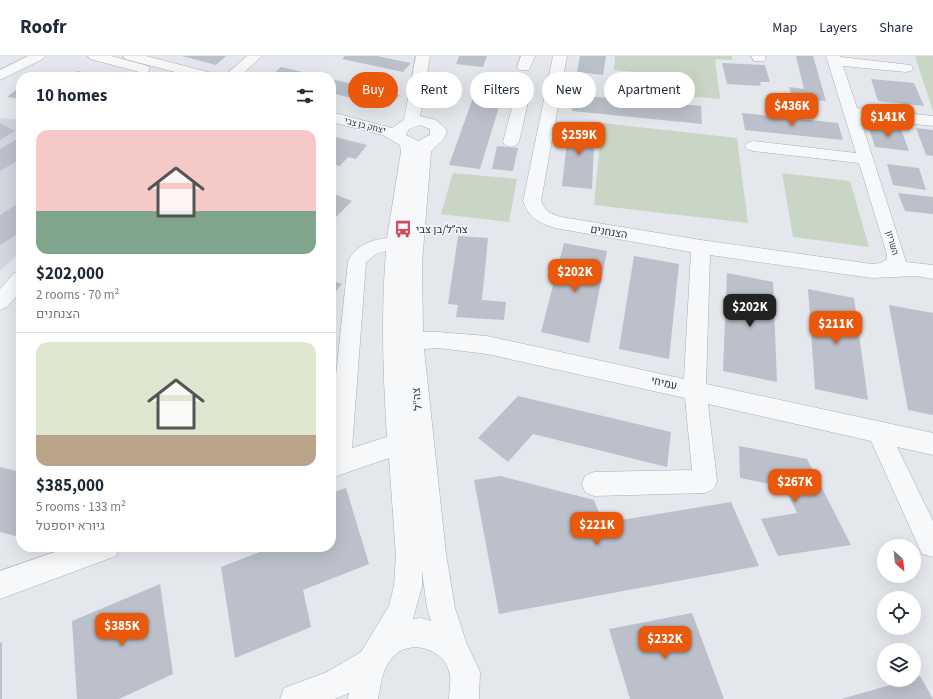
<!DOCTYPE html>
<html lang="en">
<head>
<meta charset="utf-8">
<style>
  body { margin:0; font-family:"Source Sans 3",Heebo,sans-serif; background:#f2f2f3; color:#1f2937; height:100vh; display:flex; flex-direction:column; font-size:15px; white-space:nowrap }
  * { box-sizing:border-box; margin:0 }
  p { font-size:13px; color:#747a83 }
  .icon { flex:none; width:22px; height:22px; fill:none; stroke:currentColor; stroke-width:2; stroke-linecap:round; stroke-linejoin:round }
  .map { position:relative; flex:1; overflow:hidden }
  .sheet { position:absolute; left:16px; top:16px; width:320px; height:480px; display:flex; flex-direction:column; background:#fff; border-radius:16px; box-shadow:0 4px 16px #0002 }
  .sheet>* { flex:none }
  .hud { position:absolute; left:348px; top:16px; width:380px; height:36px; display:flex; gap:8px }
  .needle { width:26px; rotate:153deg }
  .controls { position:absolute; left:877px; top:483px; display:grid; gap:8px }
  .controls a { display:grid; place-items:center; width:44px; height:44px; border-radius:50%; background:#fff; box-shadow:0 4px 16px #0002; font-size:20px }
  .price { position:absolute; translate:-50% -34px; padding:0 9px; border-radius:8px; background:#ea580c; color:#fff; font-size:13px; line-height:26px; filter:drop-shadow(0 1px 2px #0008) }
  .price::after { content:''; position:absolute; left:50%; top:24px; width:12px; height:9px; margin-left:-6px; background:inherit; clip-path:polygon(0 0,100% 0,50% 100%) }
  .price.selected { background:#222; color:#fff }
  ul { padding:0; list-style:none }
  li { display:grid; align-content:center; gap:8px; height:212px; padding:0 20px }
  li+li { border-top:1px solid #e0e1e3 }
  li span { display:grid; place-items:center; height:124px; border-radius:12px; color:#555 }
  li>.icon { margin-inline-start:auto }
  span .icon { width:72px; height:72px; fill:#fffc; stroke-width:1 }
  li b { font-size:17px }
  h2 { display:flex; justify-content:space-between; align-items:center; height:48px; padding:0 20px; font-size:17px }
  .pill { padding:0 14px; border-radius:18px; background:#fff; box-shadow:0 4px 16px #0002; font-size:14px; line-height:36px }
  .pill.selected { background:#ea580c; color:#fff }
  header { display:flex; align-items:center; gap:24px; box-sizing:border-box; height:56px; padding:0 20px; background:#fff; border-bottom:1px solid #e0e1e3 }
  header strong { font-size:19px }
  nav { display:flex; gap:22px; margin-inline-start:auto; font-size:14px }
  .map>svg:first-child { display:block }
  .built { fill:#d2d6de }
  .green { fill:#c9d6c5 }
  .building { fill:#bbc0ca }
  .lines { fill:none; stroke-linecap:round; stroke-linejoin:round }
  .minor-casing { stroke:#a9aeb7; stroke-width:1 }
  .minor { fill:#f7f8fa; fill-rule:evenodd }
  .labels { text-anchor:middle; dominant-baseline:central; stroke-width:3; stroke-linejoin:round; paint-order:stroke }
  .far-street-label { font-size:9px; fill:#2b3445; stroke:#f4f6f9 }
  .poi-label { font-size:11px; fill:#2b3445; stroke:#f4f6f9; text-anchor:start }
  .street-label { font-size:11px; fill:#2b3445; stroke:#f4f6f9 }
</style>
</head>
<body>
<header>
<strong>Roofr</strong>
<nav><a>Map</a><a>Layers</a><a>Share</a></nav>
</header>
<div class="map">
<svg width="933" height="643" viewBox="0 0 933 643">
  <rect width="100%" height="100%" fill="#e4e7ec"/>
  <path class="built" d="M0 62 21 64V195L0 215Z"/>
  <path class="green" d="M615 0H732V4L715 3 720 43 668 38 667 19 614 14Z
    M915 0H933V55Z
    M602 67 737 82 748 167 594 149Z
    M453 117 517 123 509 166 441 158Z
    M782 117 850 125 869 191 793 181Z"/>
  <path class="building" d="M182 0H226L216 9Z
    M345 0H377L411 7 403 16 342 3Z
    M459 0H487L483 11 456 8Z
    M580 0H606L603 19 577 16Z
    M796 0H813L826 45 792 42 789 31 804 33Z
    M722 7 765 9 770 26H760L761 30 727 28Z
    M281 11 320 20V21H270Z
    M77 15 106 20V21H70Z
    M629 16 660 20 659 33 627 29Z
    M480 22 507 25 480 113 449 109Z
    M331 23 400 39 389 51 331 37Z
    M871 23 914 27 924 50 878 45Z
    M21 30V43L7 41Z
    M574 39 701 50 702 68 572 55Z
    M742 57 838 67 843 84 745 74Z
    M569 66 595 68 592 133 562 130Z
    M0 67 15 75 0 84Z
    M868 69 901 73 909 95 875 91Z
    M916 72 933 74V100L926 99Z
    M331 80 367 89 356 103 348 101 340 110 331 108Z
    M21 81V103L0 115V93Z
    M497 90 518 92 513 115 492 113Z
    M887 108 919 112 926 134 893 129Z
    M331 137 352 145 331 166Z
    M898 137 933 141V158L905 155Z
    M16 149 21 152V176L0 189V159Z
    M458 180 488 182 482 244 506 246 504 264 456 261 458 249 448 248Z
    M564 187 607 195 589 287 541 276Z
    M634 200 679 208 669 303 619 293Z
    M727 217 773 226 777 326 723 315Z
    M331 224 342 228 331 241Z
    M808 233 854 242 868 344 815 333Z
    M889 249 933 257V359L908 354Z
    M518 340 671 376 667 411 533 378 508 406 478 382Z
    M739 390 807 403 851 489 778 500 761 463 797 457 785 431 740 422Z
    M0 411 21 416V473L16 480 0 476Z
    M500 420 594 444 603 467 731 446 759 510 499 558 474 424Z
    M346 432 369 508 303 534 311 571 235 602 221 511 273 491H331V437Z
    M160 528 173 618 119 643H77L72 565Z
    M692 557 724 643H630L609 573Z
    M2 586V643H0V587Z
    M920 620 933 643H841L908 624H914V622Z"/>
  <g class="lines">
    <g class="minor-casing">
      <path id="minor" d="M28 0H45L43 3 0 24V14Z
        M88 0H111L148 10 150 13 148 16 143 17 90 3Z
        M123 0H146L216 18 218 21H194L125 3Z
        M247 0H262L239 21H223Z
        M416 0H430L420 60 436 64 447 74C446 85 436 88 431 96L422 207 423 276H438L487 280 684 323 691 196 555 172C539 167 529 162 523 145L553 0H567L541 145C545 155 551 158 561 161L701 184 872 208 881 207 887 203V198L859 107 753 95 747 93 745 90 747 87 753 85 856 97 826 0H840V1L911 9 913 12 911 15 906 16 843 10 857 52 933 60V70L860 62 906 206 933 209V223L916 220 872 222 710 199 706 328 933 377V399L897 391 933 465V501L922 498 871 385 708 348 717 425 714 433 705 437 594 440 585 436 582 428 585 420 594 416 692 414 685 342 487 298 438 292 424 293 446 498 455 552 466 586 480 616 479 643H449C449 635 452 623 449 615 443 592 408 582 392 602 382 614 381 628 378 643H348L349 637 335 643H280L284 632 327 616 361 596 389 550 394 530 396 500 389 402 331 422V367L348 205C356 190 369 184 387 182L401 96 400 89 383 79 331 66V56L392 72 404 64ZM420 69 430 73V79L418 85 406 79 409 73ZM386 195C381 257 383 318 387 381L352 392 366 206 376 198ZM422 515 427 552 431 565 421 562 413 563 422 530Z
        M521 0H535L529 14H519L517 11Z
        M751 0H765L766 2 764 5H754Z
        M525 24 530 25 532 28 519 86 517 89 511 91 505 89 503 86 518 28 520 25Z
        M21 215V235L7 251 0 254V233L14 217Z
        M69 491H120L116 500 0 543V515Z"/>
    </g>
    <use href="#minor" class="minor"/>
  </g>
  <defs>
    <g id="bus-bare" transform="scale(1.38)"><path d="M-5-6H5V4H4V6H2V4H-2V6H-4V4H-5ZM-3.5-4V0h7V-4ZM-3.5 1.2v1.5H-2V1.2ZM2 1.2v1.5H3.5V1.2Z" fill="#d1495b" stroke="#f4f6f9" stroke-width="2.5" paint-order="stroke"/></g>
  </defs>
  <g fill-rule="evenodd">
    <use href="#bus-bare" x="403" y="173"/>
  </g>
  <g class="labels">
    <g class="far-street-label">
      <text transform="translate(365 70) rotate(14)">יצחק בן צבי</text>
      <text transform="translate(892 187) rotate(74)">השריון</text>
    </g>
    <g class="poi-label">
      <text x="416" y="173">צה״ל/בן צבי</text>
    </g>
    <g class="street-label">
      <text transform="translate(609 176) rotate(9)">הצנחנים</text>
      <text transform="translate(664 327) rotate(13)">עמיחי</text>
      <text transform="translate(417 343) rotate(-96)">צה"ל</text>
    </g>
  </g>
</svg>
<div class="controls">
<a><svg class="needle" viewBox="-14 -14 28 28"><path d="M0-13l5 13h-10z" fill="#e53935"/><path d="M0 13l5-13h-10z" fill="#747a83"/></svg></a>
<a><svg class="icon" aria-label="locate" viewBox="0 0 24 24"><circle cx="12" cy="12" r="6"/><path d="M12 2v4M12 18v4M2 12h4M18 12h4"/></svg></a>
<a><svg class="icon" aria-label="layers" viewBox="0 0 24 24"><path d="M12 4l9 5-9 5-9-5zM3 14l9 5 9-5"/></svg></a>
</div>
<b class="price" style="left:792px;top:71px">$436K</b>
<b class="price" style="left:888px;top:82px">$141K</b>
<b class="price" style="left:579px;top:100px">$259K</b>
<b class="price" style="left:575px;top:237px">$202K</b>
<b class="price selected" style="left:750px;top:272px">$202K</b>
<b class="price" style="left:836px;top:289px">$211K</b>
<b class="price" style="left:795px;top:447px">$267K</b>
<b class="price" style="left:597px;top:490px">$221K</b>
<b class="price" style="left:122px;top:591px">$385K</b>
<b class="price" style="left:665px;top:604px">$232K</b>
<div class="hud">
<a class="pill selected">Buy</a>
<a class="pill">Rent</a>
<a class="pill">Filters</a>
<a class="pill">New</a>
<a class="pill">Apartment</a>
</div>
<section class="sheet">
<h2>10 homes<svg class="icon" aria-label="filters" viewBox="0 0 24 24"><path d="M4 7h16M4 17h16"/><circle cx="9" cy="7" r="2"/><circle cx="15" cy="17" r="2"/></svg></h2>
<ul>
<li><span style="background:linear-gradient(#f6c9c9 65%,#7fa58c 0)"><svg class="icon" aria-label="home" viewBox="0 0 24 24"><path d="M3 11l9-7 9 7M6 9v11h12V9"/></svg></span><div><b>$202,000</b><p>2 rooms · 70 m²</p><p>הצנחנים</p></div></li>
<li><span style="background:linear-gradient(#dfe7d0 75%,#b9a48a 0)"><svg class="icon" aria-label="home" viewBox="0 0 24 24"><path d="M3 11l9-7 9 7M6 9v11h12V9"/></svg></span><div><b>$385,000</b><p>5 rooms · 133 m²</p><p>גיורא יוספטל</p></div></li>
</ul>
</section>
</div>
</body>
</html>
